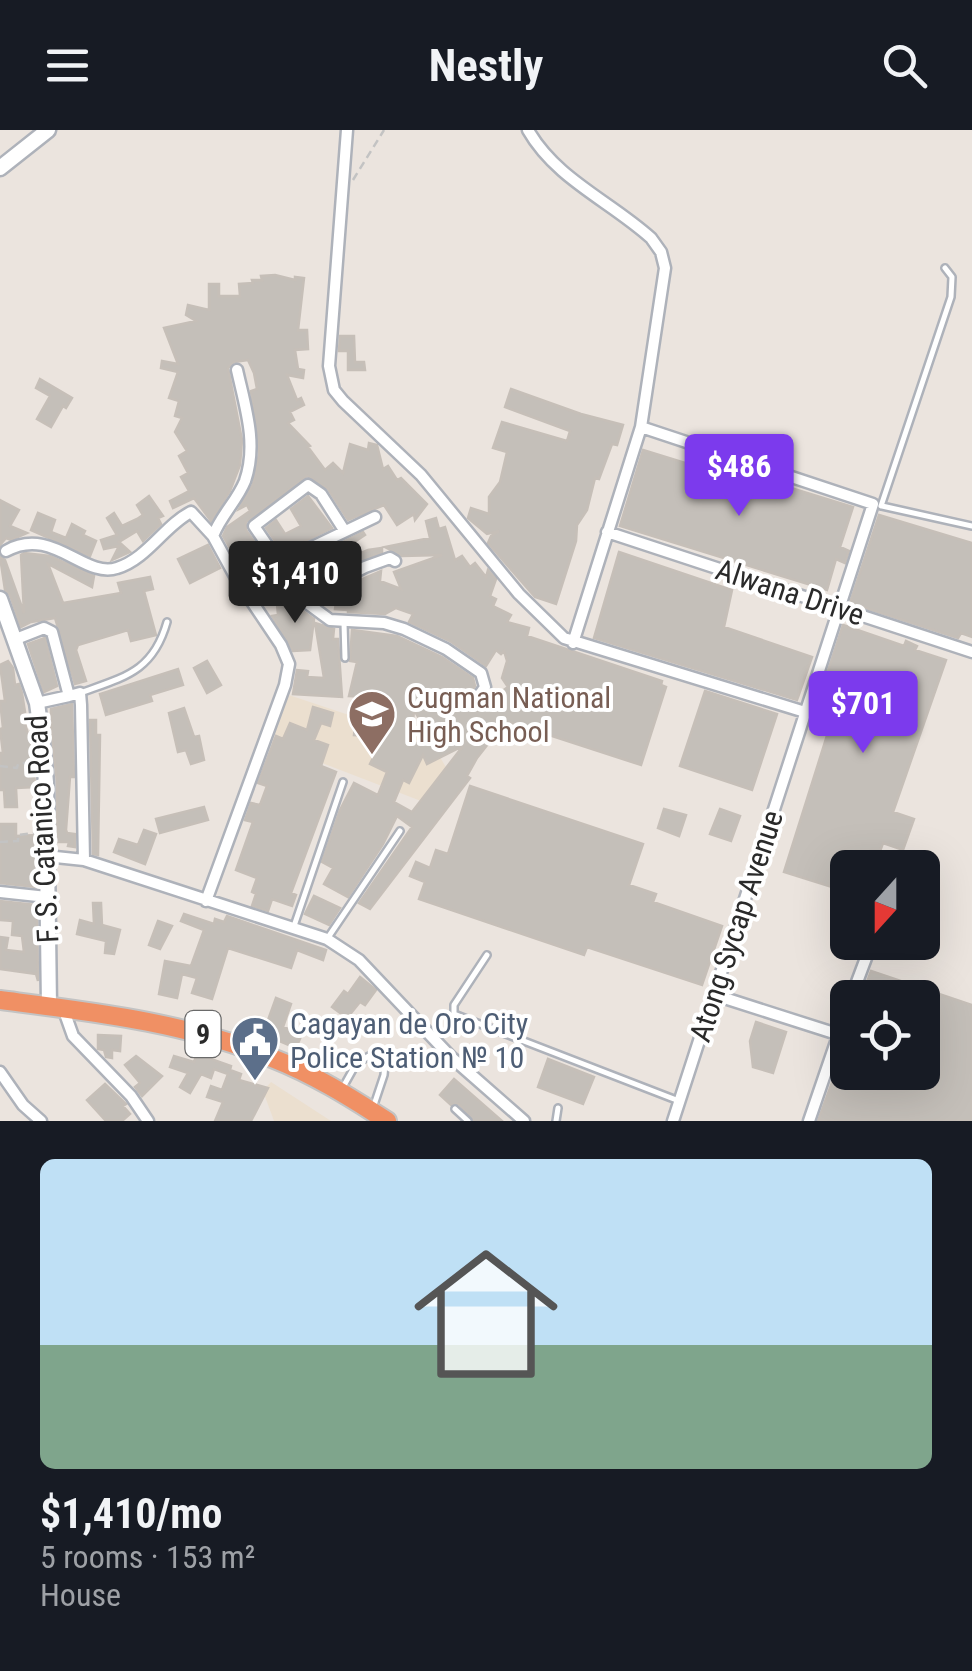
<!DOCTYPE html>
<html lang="en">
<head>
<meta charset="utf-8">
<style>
  body { margin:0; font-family:"Roboto Condensed",sans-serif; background:#20242c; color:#f1f3f6; height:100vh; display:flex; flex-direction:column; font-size:38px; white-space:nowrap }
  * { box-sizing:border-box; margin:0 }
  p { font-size:32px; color:#9ea1a6 }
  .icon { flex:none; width:55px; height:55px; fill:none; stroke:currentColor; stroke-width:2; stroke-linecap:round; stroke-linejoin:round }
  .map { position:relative; height:991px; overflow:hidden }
  .drawer { display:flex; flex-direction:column; background:#171b24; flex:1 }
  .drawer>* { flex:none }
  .needle { width:65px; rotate:201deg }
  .tools { position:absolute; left:830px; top:720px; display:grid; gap:20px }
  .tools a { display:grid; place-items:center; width:110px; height:110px; border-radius:15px; background:#171b24; box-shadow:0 10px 40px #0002; font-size:50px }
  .price { position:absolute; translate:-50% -85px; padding:0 22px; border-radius:10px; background:#7c3aed; color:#fff; font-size:32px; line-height:65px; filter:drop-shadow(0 2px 5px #0008) }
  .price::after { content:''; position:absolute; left:50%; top:60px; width:30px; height:22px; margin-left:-15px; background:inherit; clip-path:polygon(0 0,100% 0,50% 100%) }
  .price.active { background:#222; color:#fff }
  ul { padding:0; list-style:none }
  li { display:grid; align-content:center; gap:20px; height:530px; padding:0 40px }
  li+li { border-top:2px solid #363941 }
  li span { display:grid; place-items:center; height:310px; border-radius:15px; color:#555 }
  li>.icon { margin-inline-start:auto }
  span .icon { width:180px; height:180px; fill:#fffc; stroke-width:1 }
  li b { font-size:42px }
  header { display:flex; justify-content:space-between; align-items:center; height:130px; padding:0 40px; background:#171b24; font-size:45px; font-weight:700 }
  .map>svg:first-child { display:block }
  .education { fill:#ebdfcf }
  .building { fill:#c4bfb9; stroke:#c6bfb8; stroke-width:2.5; fill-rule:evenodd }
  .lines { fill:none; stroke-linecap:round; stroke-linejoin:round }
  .lane-casing { stroke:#aeb2ba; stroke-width:10 }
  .street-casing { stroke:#aeb2ba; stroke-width:15 }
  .secondary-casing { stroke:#aeb2ba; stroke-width:19 }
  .highway-casing { stroke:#c3c3c3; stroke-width:22 }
  .path { stroke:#c3c3c3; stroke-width:2.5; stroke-dasharray:8 5; stroke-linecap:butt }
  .lane { stroke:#fff; stroke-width:5 }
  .street { stroke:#fff; stroke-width:10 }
  .secondary { stroke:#fff; stroke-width:14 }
  .highway { stroke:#f09064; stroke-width:18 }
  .labels { text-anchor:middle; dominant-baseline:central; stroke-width:8; stroke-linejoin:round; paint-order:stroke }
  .shield { fill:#fff; stroke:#6a6a6a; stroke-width:2.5 }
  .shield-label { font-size:28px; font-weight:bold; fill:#2a2a2a }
  .street-label { font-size:30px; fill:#2a2a2a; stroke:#fff }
  .education-label { font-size:30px; fill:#785e54; stroke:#fff; text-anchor:start }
  .service-label { font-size:30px; fill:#4e5e75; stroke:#fff; text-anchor:start }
</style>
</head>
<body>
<header><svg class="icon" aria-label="menu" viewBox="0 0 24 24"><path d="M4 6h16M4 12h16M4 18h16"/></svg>Nestly<svg class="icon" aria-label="search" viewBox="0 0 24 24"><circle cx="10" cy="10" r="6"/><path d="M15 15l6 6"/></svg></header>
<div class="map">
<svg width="972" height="991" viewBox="0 0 972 991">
  <rect width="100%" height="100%" fill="#ebe4de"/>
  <path class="education" d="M286 564 352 586 422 597 447 639 421 671 270 613Z
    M271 952 331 991H274L263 961Z"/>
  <path class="building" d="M275 145 295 150V147L304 148 298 200H307L308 219 295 220 298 239 304 240 303 248 287 245 297 270 301 268 304 275 290 282 294 290 288 293 310 316 308 317 325 340 333 333 343 343 350 314 368 320 369 313 377 315 383 339 388 336 397 350 401 348 427 374 415 390 414 384 397 395 384 375 348 390 328 359 307 346 246 392V400L263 424 240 436 223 406 227 397 250 381 247 375 239 379 253 354 259 324 251 261 257 259 254 243 248 230 234 232 228 238 242 310 240 335 230 361 211 391 194 368 173 378 170 371 189 361 181 347 188 343 179 326 187 321 175 302 182 288 175 286 179 271 169 268 178 242 161 238 162 231 178 234 164 198 196 191 186 185 188 175 209 180V154H219V166H240L239 154 253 153 252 150H262L261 146Z
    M340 206H354L355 232H364L365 240H348V221H339Z
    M40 249 72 268 66 278 63 276 51 297 37 289 50 266 36 258Z
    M511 259 581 284 623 295 617 315 612 314 599 349 595 348 587 380 577 395 576 411 556 474 535 467 488 413 491 406 499 401 487 404 468 388 471 378 489 384V367L500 352 507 322 493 318 502 292 567 311 570 301 505 277Z
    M643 320 724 345 726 338 853 377 840 417 849 421 845 433 836 429 827 460 620 396Z
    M149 366 163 386 158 388 161 394 143 411 137 401 119 412 130 422 112 430 119 416 104 419 101 410 117 405 107 388 114 383 122 396 137 389 143 385 137 375Z
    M308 366 332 398 299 414 280 418 266 398 276 390 285 404 301 396 291 379Z
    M0 370 19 380 10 396 27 403 11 410 6 408 0 415Z
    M38 383 55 390 51 402 66 408 72 394 85 401 83 405 96 411 90 426 31 400Z
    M879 385 972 413V507L961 503 958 508 850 473Z
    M436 388 439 399 445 397 455 430 462 426 470 437 475 433 486 447 488 440 496 449 490 466 496 469 493 476 511 485 507 492 529 498 527 506 662 551 661 555 666 557 641 635 506 591 477 628 467 646 470 648 370 779 359 773 412 697 397 686 383 714 348 767 324 754 333 738 322 732 340 680 354 653 378 665 387 642 370 634 383 607 354 605 356 585 370 586 372 567 349 566 357 532 350 531 352 500 397 506 442 527 473 548 475 556 468 569 475 578 484 575 492 562 495 566 508 557 502 548 507 531 504 521 501 524 496 520 486 536 450 511 409 492 413 484 396 478 385 484 348 482V480L335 479 336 473 318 471 334 462 350 464 351 454 381 441 380 451 401 459 394 442 442 425 402 426 385 417 430 408 426 391ZM414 580 430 606 411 616ZM463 616 412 682 394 672 403 650 409 653 423 625 427 634Z
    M363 402 365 405 323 433 326 438 368 420 382 418V422L303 459 275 456 255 461 249 451 273 438 306 430Z
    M208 415 220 438 190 453 178 429Z
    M619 422 732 460 724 497 812 527 797 570 594 508Z
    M24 423 50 426 94 446 92 457 48 434 63 473 121 463 118 453 150 447 153 459 144 461 156 505 131 511 128 500 78 515 76 520 86 551 75 554 55 488 31 492 21 497 10 465 5 460 0 427 5 430 24 483 21 425Z
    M277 474H293L314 489 310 520 293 521 272 486 278 485Z
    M315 493 334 499 333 509H338L342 567 293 564 297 540 308 541 307 547 324 548Z
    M843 495 904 516 906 511 917 516 915 520 946 530 893 682 914 689 903 720 883 713 874 738H848V762L784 742 831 593 813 587Z
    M45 508 57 556 44 562 28 514Z
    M8 531 13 538 15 555 19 554 22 563 25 582 22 583 28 604H30L35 653V657L16 658 17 677H5L4 660H0V623H3L0 599 3 598 0 571H5L0 535Z
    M207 531 221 555 207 563 194 538Z
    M178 539 183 555 150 565 152 571 106 585 100 564Z
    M705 561 777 584 752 660 680 636Z
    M72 574 74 647H70L66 700 67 703 75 704V717L68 716 69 712H57V652L51 597V579Z
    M313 577 333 583 330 596 321 593 314 610 328 615 321 636 336 642 291 763 296 765 292 776 272 769 268 781 252 776 256 764 252 762 257 748 236 740 253 692 245 690 251 673 260 675 267 656 258 653 276 606 283 609 290 593 307 600Z
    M184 578 194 607 199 606 204 630 191 634 186 620 178 622 169 583Z
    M90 590H96V605H100L98 725 93 724Z
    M470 656 643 714 629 755 656 764 653 772 722 796 702 855 587 817 584 825 419 769 425 752 410 746 416 732 430 738 436 720 448 724Z
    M204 677 208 690 160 703 156 689Z
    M664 679 686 685 679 706 658 698Z
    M720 679 740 686 731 711 710 704Z
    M0 694H16V706L36 705 37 757 0 753Z
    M144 700 156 704 145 734 114 722 119 709 138 715Z
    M314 766 340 778 329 795 305 784Z
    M0 771 37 775 38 851 36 844 0 839V807L8 808 6 820 24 822 22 806 12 805 13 791 0 790Z
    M93 773H101L102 795 120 800 114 824 105 823 106 811 77 804 80 790 94 794Z
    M184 784 214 794 215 789 224 792 227 786 326 820 323 830 297 820 291 838 228 818 212 869 192 863 197 848 182 844 177 868 159 864 165 831 191 836 204 800 181 791Z
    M158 791 172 796 160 819 149 815Z
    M871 841 972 875V991H818L846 914 848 942H922V868H861Z
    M360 847 376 860 365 875 360 872 347 888 332 877 344 861 348 864Z
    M276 868 291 874 283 897 302 904 296 918 263 904Z
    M756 892 786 902 773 943 753 937 750 911Z
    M98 905 121 906 120 921 112 920V928L106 927 104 920 98 919Z
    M197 924 231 936 230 940 241 944 239 950 268 958 251 991H215L223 972 207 967 211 956 222 960 228 944 214 939 211 948 201 944 190 963 180 957 188 943 170 937 174 926 194 932Z
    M136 926 162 946 142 966 135 957 140 953 125 935Z
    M548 929 594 947 583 974 538 957Z
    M454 949 502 991H474L459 974 451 975 440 965Z
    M105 954 126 974 123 976 130 984 122 991H106L87 970Z"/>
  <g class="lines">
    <g class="lane-casing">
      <path id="lane" d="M881 376 951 167 952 147 945 138
        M882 376 972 396
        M344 493 345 528
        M80 563C124 547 153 542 167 492
        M294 796 343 652
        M327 809 400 701
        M487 825 454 875V884L679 971
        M342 959 356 934 369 926
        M373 978 384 945 385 934 381 930
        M455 979 468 991
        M556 991 558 978"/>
    </g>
    <g class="street-casing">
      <path id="street" d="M347 0 329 236 334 260 343 271 421 345 519 464 564 508 805 582
        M528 0C556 49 610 71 651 108L661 122 665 138 641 297 573 513
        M641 297 873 374 673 991
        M607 402 972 522
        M213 406C221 385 237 371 245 351 258 314 245 276 237 240
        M6 421C52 395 84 449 117 438 147 429 165 395 191 382L213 406 236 448 281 515 289 534 285 555 206 771
        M276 428 254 396 308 355 321 364 344 400
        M236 448 270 430 302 422 375 387
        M304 468 365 437 390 428 395 431
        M253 471 275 465H296L330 490 384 493 404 499 446 519 481 543 485 557 477 569
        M16 509 44 498 52 502 69 566 37 573
        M69 566 80 563 81 575 84 730
        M46 726 84 730 327 809 359 830 451 927 524 991
        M0 762 47 767
        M715 865 837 904
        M851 868 872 812
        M63 878 73 906 131 966 148 991
        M0 942 23 975 41 991
        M809 991 848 877"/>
    </g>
    <g class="secondary-casing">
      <path id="secondary" d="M0 38 48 0
        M0 469 37 573 41 602 46 652 49 876"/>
    </g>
    <g class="highway-casing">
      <path id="highway" d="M0 870C93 882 185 892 272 928 313 944 350 967 387 991"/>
    </g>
    <path class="path" d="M353 50 384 0
      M0 636 17 638 18 634 32 632
      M0 712 18 711V705L34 703"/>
    <use href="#lane" class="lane"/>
    <use href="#street" class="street"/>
    <use href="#secondary" class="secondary"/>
    <use href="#highway" class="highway"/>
  </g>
  <defs>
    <g id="school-pin" transform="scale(2.5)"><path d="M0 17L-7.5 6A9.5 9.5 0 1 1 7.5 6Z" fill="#8d6e63" stroke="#fff"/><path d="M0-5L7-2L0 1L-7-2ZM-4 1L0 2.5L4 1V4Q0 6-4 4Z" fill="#fff"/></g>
    <g id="civic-pin" transform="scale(2.5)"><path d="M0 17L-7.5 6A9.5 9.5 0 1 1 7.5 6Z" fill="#5c6f8a" stroke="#fff"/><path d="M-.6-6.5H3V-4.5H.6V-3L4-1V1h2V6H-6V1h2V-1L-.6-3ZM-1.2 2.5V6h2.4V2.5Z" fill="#fff"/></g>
  </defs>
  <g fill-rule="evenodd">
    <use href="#school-pin" x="372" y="584"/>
    <use href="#civic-pin" x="255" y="910"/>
  </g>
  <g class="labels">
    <rect class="shield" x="185.5" y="881" width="35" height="46" rx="8"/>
    <g class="shield-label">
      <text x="203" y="904">9</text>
    </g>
    <g class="street-label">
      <text transform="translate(790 462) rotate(18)">Alwana Drive</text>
      <text transform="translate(42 699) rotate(-93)">F. S. Catanico Road</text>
      <text transform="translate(736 796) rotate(-72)">Atong Sycap Avenue</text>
    </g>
    <g class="education-label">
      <text x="407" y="567">Cugman National<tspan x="407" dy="34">High School</tspan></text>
    </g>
    <g class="service-label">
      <text x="290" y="893">Cagayan de Oro City<tspan x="290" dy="34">Police Station № 10</tspan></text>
    </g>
  </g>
</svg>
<div class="tools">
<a><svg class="needle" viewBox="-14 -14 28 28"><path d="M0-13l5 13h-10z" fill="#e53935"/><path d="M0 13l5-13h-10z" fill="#9ea1a6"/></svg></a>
<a><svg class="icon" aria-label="locate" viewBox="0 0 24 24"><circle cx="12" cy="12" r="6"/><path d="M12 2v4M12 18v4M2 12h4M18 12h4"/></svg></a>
</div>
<b class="price" style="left:739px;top:389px">$486</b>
<b class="price active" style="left:295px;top:496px">$1,410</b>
<b class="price" style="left:863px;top:626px">$701</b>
</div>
<section class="drawer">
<ul>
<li><span style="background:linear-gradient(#bfe0f5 60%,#7fa58c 0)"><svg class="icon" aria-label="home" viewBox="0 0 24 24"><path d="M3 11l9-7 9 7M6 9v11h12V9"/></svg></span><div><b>$1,410/mo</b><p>5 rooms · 153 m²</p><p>House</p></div></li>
</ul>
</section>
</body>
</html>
